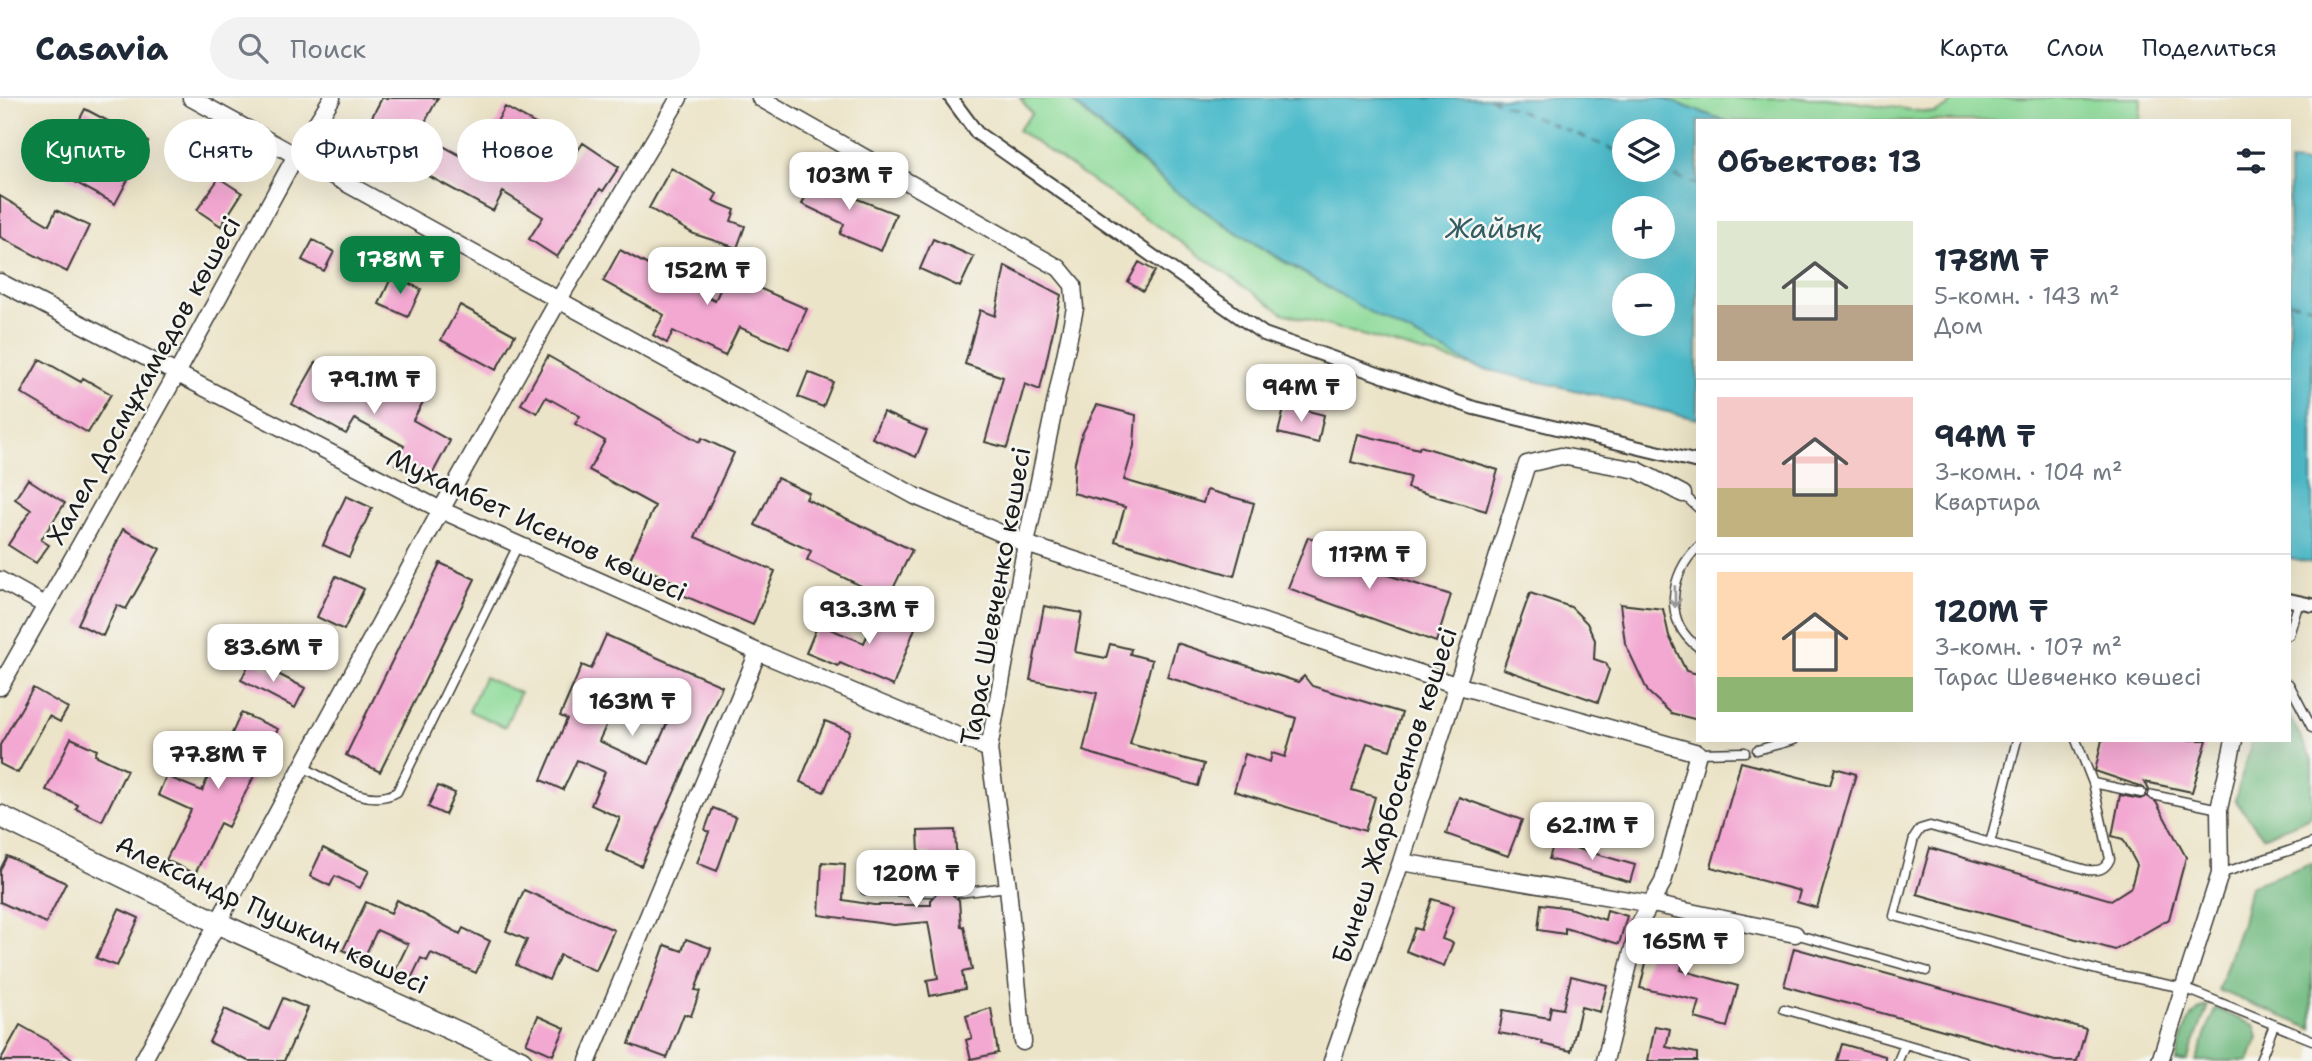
<!DOCTYPE html>
<html lang="ru">
<head>
<meta charset="utf-8">
<style>
  body { margin:0; font-family:"Shantell Sans",sans-serif; background:#f2f2f3; color:#1f2937; height:100vh; display:flex; flex-direction:column; font-size:26px; white-space:nowrap }
  * { box-sizing:border-box; margin:0 }
  p { font-size:23px; color:#747a83 }
  .icon { flex:none; width:38px; height:38px; fill:none; stroke:currentColor; stroke-width:2; stroke-linecap:round; stroke-linejoin:round }
  .map { position:relative; flex:1; overflow:hidden }
  .details { position:absolute; left:1696px; top:21px; width:595px; height:623px; display:flex; flex-direction:column; background:#fff; border-radius:0px; box-shadow:0 7px 28px #0002 }
  .details>* { flex:none }
  .top-card { position:absolute; left:21px; top:21px; width:665px; height:63px; display:flex; gap:14px }
  .buttons { position:absolute; left:1612px; top:21px; display:grid; gap:14px }
  .buttons a { display:grid; place-items:center; width:63px; height:63px; border-radius:50%; background:#fff; box-shadow:0 7px 28px #0002; font-size:35px }
  .price { position:absolute; translate:-50% -60px; padding:0 16px; border-radius:14px; background:#fff; color:#222; font-size:23px; line-height:46px; filter:drop-shadow(0 2px 4px #0008) }
  .price::after { content:''; position:absolute; left:50%; top:42px; width:21px; height:16px; margin-left:-10px; background:inherit; clip-path:polygon(0 0,100% 0,50% 100%) }
  .price.selected { background:#0b8043; color:#fff }
  ul { padding:0; list-style:none }
  li { display:flex; align-items:center; gap:21px; height:175px; padding:0 21px }
  li+li { border-top:2px solid #e0e1e3 }
  li span { display:grid; place-items:center; flex:none; width:196px; height:140px; border-radius:0px; color:#555 }
  li>.icon { margin-inline-start:auto }
  span .icon { width:84px; height:84px; fill:#fffc; stroke-width:1 }
  li b { font-size:30px }
  h2 { display:flex; justify-content:space-between; align-items:center; height:84px; padding:0 21px; font-size:30px }
  .pill { padding:0 24px; border-radius:32px; background:#fff; box-shadow:0 7px 28px #0002; font-size:24px; line-height:63px }
  .pill.selected { background:#0b8043; color:#fff }
  header { display:flex; align-items:center; gap:42px; box-sizing:border-box; height:98px; padding:0 35px; background:#fff; border-bottom:2px solid #e0e1e3 }
  header strong { font-size:33px }
  nav { display:flex; gap:38px; margin-inline-start:auto; font-size:24px }
  .search { width:490px; height:63px; background:#f2f2f3; display:flex; align-items:center; gap:18px; box-sizing:border-box; padding:0 24px; border-radius:38px; color:#747a83; font-size:26px }
  .map>svg:first-child { display:block }
  .green { fill:#8cda98; stroke:#547b5a; stroke-width:2 }
  .forest { fill:#71ba80; stroke:#466b4e; stroke-width:2 }
  .water { fill:#50bccb; stroke:#366c74; stroke-width:2; fill-rule:evenodd }
  .lines { fill:none; stroke-linecap:round; stroke-linejoin:round }
  .ferry { stroke:#315c62; stroke-width:2; stroke-dasharray:9 7; stroke-linecap:butt }
  .building { fill:#f3a8d2; fill-rule:evenodd }
  .service-casing { stroke:#3b3a36; stroke-width:11 }
  .pedestrian-casing { stroke:#3b3a36; stroke-width:16 }
  .minor-casing { stroke:#3b3a36; stroke-width:19 }
  .tertiary-casing { stroke:#3b3a36; stroke-width:24 }
  .service { stroke:#fff; stroke-width:8 }
  .pedestrian { stroke:#fff; stroke-width:12 }
  .minor { stroke:#fff; stroke-width:16 }
  .tertiary { stroke:#fff; stroke-width:21 }
  .oneway { stroke:#999 }
  .labels { text-anchor:middle; dominant-baseline:central; stroke-width:5; stroke-linejoin:round; paint-order:stroke }
  .street-label { font-size:26px; fill:#1c1c1c; stroke:#f6f6f2 }
  .water-label { font-size:28px; font-style:italic; fill:#315c62; stroke:#f6f6f2 }
</style>
</head>
<body>
<header>
<strong>Casavia</strong>
<div class="search"><svg class="icon" aria-label="search" viewBox="0 0 24 24"><circle cx="10" cy="10" r="6"/><path d="M15 15l6 6"/></svg>Поиск</div>
<nav><a>Карта</a><a>Слои</a><a>Поделиться</a></nav>
</header>
<div class="map">
<svg width="2312" height="963" viewBox="0 0 2312 963">
  <rect width="100%" height="100%" fill="#f6f6f2"/>
  <filter id="ink" filterUnits="userSpaceOnUse"><feTurbulence type="fractalNoise" baseFrequency=".0143" numOctaves="2"/><feDisplacementMap in="SourceGraphic" scale="14" xChannelSelector="R" yChannelSelector="G"/><feConvolveMatrix kernelMatrix="1 2 1 2 8 2 1 2 1" color-interpolation-filters="sRGB"/></filter>
  <filter id="wash" filterUnits="userSpaceOnUse"><feTurbulence type="fractalNoise" baseFrequency=".00686" numOctaves="4" result="noise"/><feDisplacementMap in="SourceGraphic" scale="28" xChannelSelector="R" yChannelSelector="G"/><feGaussianBlur stdDeviation="1.57" result="paint"/><feColorMatrix in="noise" values="0 0 0 0 0 0 0 0 0 0 0 0 0 0 0 0 0 1.4 0 .05"/><feComposite in="paint" operator="in"/></filter>
  <g filter="url(#wash)">
    <rect width="100%" height="100%" fill="#ece4c8"/>
    <path class="green" d="M1020 0H1068C1103 32 1139 65 1177 94 1271 163 1374 214 1476 269L1283 215 1018 32 1032 16Z
      M1662 0H1826L1934 15 1946 10 1956 0H2141L2140 23H1726Z
      M484 579 520 595 505 629 469 613Z"/>
    <path class="forest" d="M2289 617 2312 661V713L2309 720 2263 739 2235 702 2252 642H2289Z
      M2312 765V931L2218 892 2242 824 2250 788Z
      M2208 908 2187 963H2176C2180 945 2187 911 2208 908Z
      M2215 910 2255 928 2258 940 2249 963H2196Z"/>
    <path class="water" d="M1068 0H1662L1726 23H1698L1697 321 1476 269 1378 219 1241 137 1177 94ZM1662 33V72H1624V33ZM1662 110V149H1624V110ZM1624 187H1662V226H1624Z
      M2289 64 2312 66V465L2289 460Z"/>
    <g class="lines">
      <path class="ferry" d="M1489 0 1624 56
        M1661 72 1698 87
        M2289 204 2312 208"/>
    </g>
    <g id="blocks">
      <path class="building" d="M382 0H438L419 35 474 65 505 9 539 28 526 53 562 76 583 45 619 69 603 93 600 91 557 159 529 141 543 119 503 94 493 113 392 58 389 62 358 45Z
        M85 11 148 44 115 106 53 72Z
        M671 70 717 96 713 103 735 112 731 123 745 128 737 150 694 136 649 110Z
        M819 71 842 82 837 93 896 116 881 153 840 136 844 126 802 106Z
        M219 80 242 95 221 128 197 112Z
        M0 98 49 127 56 112 89 128 67 174 0 139Z
        M933 141 974 159 960 189 920 171Z
        M313 142 334 154 324 173 302 162Z
        M620 152 715 203 727 176 807 211 789 251 739 229 725 258 673 233 667 245 653 237 664 217 603 183Z
        M1139 164 1155 173 1143 193 1128 184Z
        M1005 168 1061 197 1040 292 1025 286 1007 350 985 344 1003 279 965 266 980 212 995 218Z
        M392 178 421 191 408 219 379 206Z
        M460 207 515 237 496 272 441 242Z
        M548 258 700 344 702 340 734 355 695 439 775 473 753 527 680 496 683 488 629 463 655 408 589 372 605 343 575 326 580 318 546 299 537 315 521 306Z
        M40 261 81 284 83 280 111 296 88 335 21 295Z
        M316 264 382 301 394 280 411 290 408 296 423 304 413 322 450 343 428 384 395 366 404 348 355 321 346 336 292 306Z
        M808 274 833 284 823 309 798 299Z
        M1097 307 1136 317 1134 348 1124 382 1203 405 1207 392 1254 405 1234 478 1115 443 1125 409 1073 395 1075 364 1082 336Z
        M1285 307 1324 317 1318 345 1278 335Z
        M883 314 927 333 916 359 872 340Z
        M1358 336 1419 351 1420 348 1498 372 1486 413 1407 390 1410 379 1351 364Z
        M777 380 809 395 806 401 912 452 888 501 807 462 811 453 755 427Z
        M28 381 65 405 41 442 49 447 36 465 8 447 31 412 15 401Z
        M346 398 372 410 349 459 323 447Z
        M123 431 160 451 126 511 117 507 103 538 78 526Z
        M1308 439 1339 451 1337 456 1375 473 1451 497 1436 544 1288 490Z
        M440 465 475 481 380 674 346 657Z
        M336 478 364 491 344 532 317 519Z
        M1530 495 1571 509 1587 525 1595 542 1594 561 1606 565 1609 572 1598 604 1503 571Z
        M881 506 918 522 893 588 840 565 838 568 806 555 818 526 864 545Z
        M1620 506 1663 511 1669 538 1686 573 1698 576V622L1671 615 1648 594 1625 545Z
        M1044 508 1082 515 1075 554 1106 560 1110 546 1131 551 1130 556 1152 562 1130 646 1204 666 1198 688 1083 653 1097 595 1030 582Z
        M606 537 722 588 641 768 606 752 620 720 591 707 605 674 577 662 563 692 541 682 567 621 560 618 582 567 591 571ZM626 584 647 601H678L649 666 599 643Z
        M1177 545 1298 584 1304 578 1312 588 1402 615 1390 652 1367 645 1352 692 1375 699 1365 733 1234 693 1245 656 1270 664 1272 655 1285 659 1296 620 1167 579Z
        M251 562 305 590 295 610 241 582Z
        M33 590 68 610 60 624 49 618 18 675 0 666V647Z
        M241 615 278 631 228 729 220 725 195 776 166 762 191 712 158 697 166 678 202 693 215 663 219 665Z
        M825 623 850 633 824 694 800 684Z
        M71 640 97 652 95 657 127 672 102 723 76 711 78 707 46 692Z
        M2102 642H2207L2192 694 2145 684 2149 692 2147 694 2143 689 2095 673Z
        M1741 664 1830 687 1835 670 1856 676 1817 810 1797 804 1800 793 1711 769Z
        M438 688 455 695 445 717 428 709Z
        M2120 697 2140 701 2147 698 2156 704 2186 759 2169 821 2115 852 1917 796 1930 750 2111 802 2131 789 2137 767 2123 741 2112 738Z
        M1459 699 1522 722 1508 758 1446 736Z
        M713 710 736 719 717 773 697 765 709 734 705 732Z
        M955 732 958 788 952 796 959 802 961 829 964 828 972 872 962 874 965 891 930 898 927 882 938 880 928 824 894 827 819 817 822 764 845 766 843 802 874 807H931V801L937 794 931 787 930 755H919L918 733Z
        M1554 744 1635 767 1630 784 1549 761Z
        M323 750 369 773 360 790 335 778 330 788 310 778Z
        M7 758 66 785 46 825 0 804V772Z
        M524 792 614 832 596 873 560 857 549 882 516 867 527 842 506 833Z
        M1432 801 1454 808 1442 841 1453 845 1444 868 1406 853 1415 830 1421 832Z
        M397 802 460 836 463 830 490 843 476 875 431 855 427 863 421 860 410 883 394 875 408 846 377 832 363 862 343 852 366 804 391 815Z
        M1541 806 1569 810 1605 822 1607 812 1627 818 1619 846 1565 830V836L1538 832Z
        M119 811 139 820 117 868 96 860Z
        M1655 827 1689 834 1681 872 1738 888 1727 929 1695 920 1700 903 1640 890Z
        M686 841 711 850 695 892 700 893 691 918 684 916 667 960 629 946 665 847 682 853Z
        M1794 850 2086 931 2077 963H2055L1784 888Z
        M1571 878 1607 887 1600 914 1581 909 1571 953 1542 946 1543 943 1499 935 1503 912 1549 920 1551 909 1563 911Z
        M283 900 308 910 284 963H248L209 944 225 911 269 932Z
        M991 910 998 955 971 961 966 942 972 940 966 918Z
        M538 918 565 930 553 957 526 945Z
        M20 927 45 941 74 963H0Z
        M1655 928 1670 931 1666 949 1697 955V963H1648Z
        M1842 946 1885 958V963H1837Z"/>
    </g>
  </g>
  <g filter="url(#ink)">
    <use href="#blocks" fill-opacity="0" stroke="#3b3a36" stroke-width="2"/>
    <g class="lines">
      <g class="service-casing">
        <path id="service" d="M1683 396 1698 410
          M1698 449C1669 476 1663 524 1698 549
          M2289 537 2299 504
          M2289 586 2312 630
          M2076 642 2093 685 2110 761C2105 772 2099 773 2087 772L1930 728 1920 731 1914 740 1894 818 2104 874 2184 890 2312 942
          M1757 652 1794 642
          M1698 655 1745 654
          M303 669C331 683 367 711 397 694L518 447
          M2093 685 2141 695
          M2153 697 2219 711
          M1990 745 2017 642
          M2220 776 2312 745
          M865 792 931 794
          M958 795 1008 789
          M1795 836 1926 873
          M1784 911 1964 963
          M1898 963 1905 946
          M2260 963 2274 927"/>
      </g>
      <g class="pedestrian-casing">
        <path id="pedestrian" d="M951 0 977 35 1264 236 1474 310 1698 364
          M2289 502 2312 507"/>
      </g>
      <g class="minor-casing">
        <path id="minor" d="M191 0 915 398 1026 446 1456 587 1698 655 1663 784 1639 826 1605 963
          M760 0 1059 170 1073 187 1075 210 1026 446 989 651 1008 789 1023 944
          M0 184 441 412 758 554 989 651
          M0 482 45 507
          M0 589 176 277 295 59 332 0
          M1401 764 1652 806 1795 836
          M143 963 441 412 558 203 679 0
          M588 963 758 554
          M1332 963 1401 764 1527 366 1561 358 1637 372 1683 396
          M2160 963 2220 776 2219 711 2234 642"/>
      </g>
      <g class="tertiary-casing">
        <path id="tertiary" d="M0 718 220 826 521 963"/>
      </g>
      <use href="#service" class="service"/>
      <use href="#pedestrian" class="pedestrian"/>
      <use href="#minor" class="minor"/>
      <use href="#tertiary" class="tertiary"/>
    </g>
    <defs><path id="oneway-shaft" d="M-6 0H5M1.5-3L5.5 0L1.5 3" fill="none" stroke-width="1.6" stroke-linecap="round" stroke-linejoin="round" transform="scale(1.75)"/></defs>
    <use class="oneway" href="#oneway-shaft" transform="translate(1675 499) rotate(89)"/>
  </g>
  <g class="labels">
    <g class="street-label">
      <text transform="translate(143 282) rotate(-61)">Халел Досмұхамедов көшесі</text>
      <text transform="translate(537 426) rotate(25)">Мухамбет Исенов көшесі</text>
      <text transform="translate(995 498) rotate(-80)">Тарас Шевченко көшесі</text>
      <text transform="translate(1394 697) rotate(-72)">Бинеш Жарбосынов көшесі</text>
      <text transform="translate(272 816) rotate(25)">Александр Пушкин көшесі</text>
    </g>
    <g class="water-label">
      <text x="1494" y="130">Жайық</text>
    </g>
  </g>
</svg>
<div class="buttons">
<a><svg class="icon" aria-label="layers" viewBox="0 0 24 24"><path d="M12 4l9 5-9 5-9-5zM3 14l9 5 9-5"/></svg></a>
<a>+</a>
<a>−</a>
</div>
<b class="price" style="left:849px;top:114px">103M ₸</b>
<b class="price selected" style="left:400px;top:198px">178M ₸</b>
<b class="price" style="left:707px;top:209px">152M ₸</b>
<b class="price" style="left:374px;top:318px">79.1M ₸</b>
<b class="price" style="left:1301px;top:326px">94M ₸</b>
<b class="price" style="left:1369px;top:493px">117M ₸</b>
<b class="price" style="left:869px;top:548px">93.3M ₸</b>
<b class="price" style="left:273px;top:586px">83.6M ₸</b>
<b class="price" style="left:632px;top:640px">163M ₸</b>
<b class="price" style="left:218px;top:693px">77.8M ₸</b>
<b class="price" style="left:1592px;top:764px">62.1M ₸</b>
<b class="price" style="left:916px;top:812px">120M ₸</b>
<b class="price" style="left:1685px;top:880px">165M ₸</b>
<div class="top-card">
<a class="pill selected">Купить</a>
<a class="pill">Снять</a>
<a class="pill">Фильтры</a>
<a class="pill">Новое</a>
</div>
<section class="details">
<h2>Объектов: 13<svg class="icon" aria-label="filters" viewBox="0 0 24 24"><path d="M4 7h16M4 17h16"/><circle cx="9" cy="7" r="2"/><circle cx="15" cy="17" r="2"/></svg></h2>
<ul>
<li><span style="background:linear-gradient(#dfe7d0 60%,#b9a48a 0)"><svg class="icon" aria-label="home" viewBox="0 0 24 24"><path d="M3 11l9-7 9 7M6 9v11h12V9"/></svg></span><div><b>178M ₸</b><p>5-комн. · 143 m²</p><p>Дом</p></div></li>
<li><span style="background:linear-gradient(#f6c9c9 65%,#c2b280 0)"><svg class="icon" aria-label="home" viewBox="0 0 24 24"><path d="M3 11l9-7 9 7M6 9v11h12V9"/></svg></span><div><b>94M ₸</b><p>3-комн. · 104 m²</p><p>Квартира</p></div></li>
<li><span style="background:linear-gradient(#ffd9b3 75%,#8fb573 0)"><svg class="icon" aria-label="home" viewBox="0 0 24 24"><path d="M3 11l9-7 9 7M6 9v11h12V9"/></svg></span><div><b>120M ₸</b><p>3-комн. · 107 m²</p><p>Тарас Шевченко көшесі</p></div></li>
</ul>
</section>
</div>
</body>
</html>
